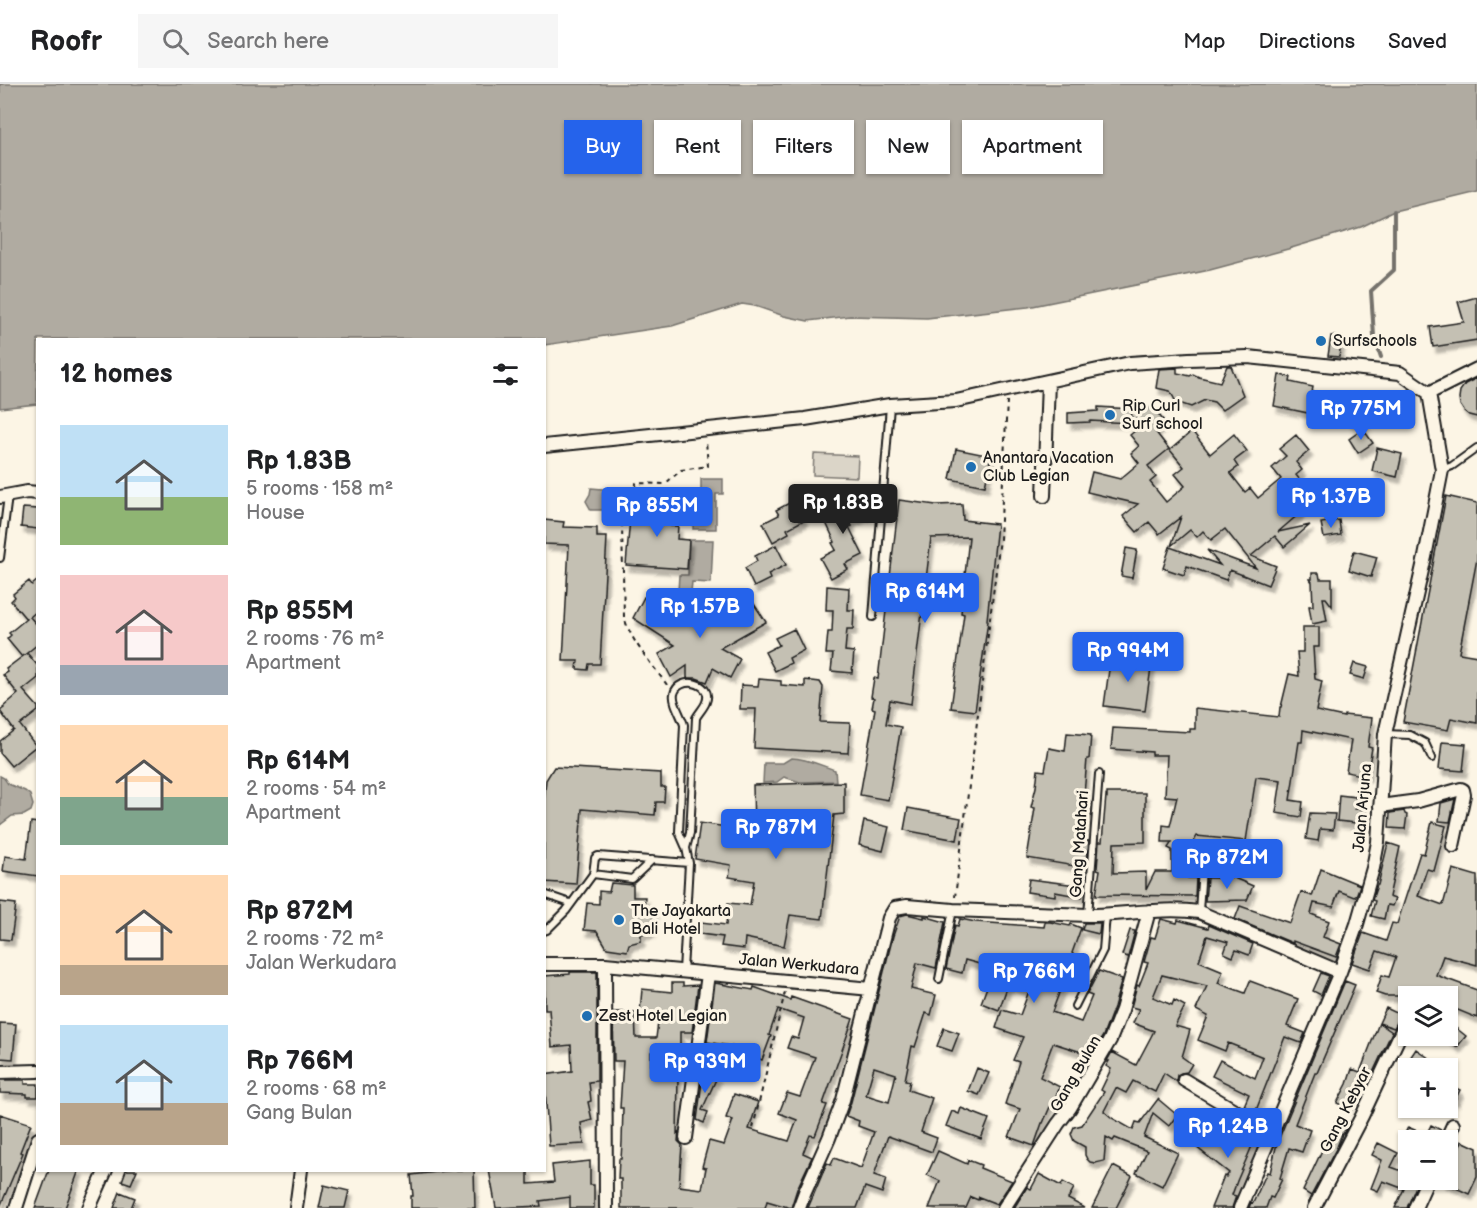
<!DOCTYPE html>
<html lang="en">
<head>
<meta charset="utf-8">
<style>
  body { margin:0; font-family:"Balsamiq Sans",sans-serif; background:#f6f6f6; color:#202124; height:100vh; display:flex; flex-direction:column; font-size:22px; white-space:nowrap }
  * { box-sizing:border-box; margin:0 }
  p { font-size:20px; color:#757577 }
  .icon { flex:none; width:33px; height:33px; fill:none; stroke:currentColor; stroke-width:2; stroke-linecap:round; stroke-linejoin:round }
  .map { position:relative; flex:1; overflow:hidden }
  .details { position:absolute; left:36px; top:254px; width:510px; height:834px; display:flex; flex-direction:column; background:#fff; border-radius:0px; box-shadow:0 2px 4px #0004 }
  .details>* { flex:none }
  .top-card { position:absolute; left:564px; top:36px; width:570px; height:54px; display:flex; gap:12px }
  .controls { position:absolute; left:1398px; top:902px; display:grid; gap:12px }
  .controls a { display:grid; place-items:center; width:60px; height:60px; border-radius:0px; background:#fff; box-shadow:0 2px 4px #0004; font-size:30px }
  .price { position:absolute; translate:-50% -51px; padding:0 14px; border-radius:6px; background:#2563eb; color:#fff; font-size:20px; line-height:39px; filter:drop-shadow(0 2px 3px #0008) }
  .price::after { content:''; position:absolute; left:50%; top:36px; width:18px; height:14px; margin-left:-9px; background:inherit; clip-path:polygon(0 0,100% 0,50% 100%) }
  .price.on { background:#222; color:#fff }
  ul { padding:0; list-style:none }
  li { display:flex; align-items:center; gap:18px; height:150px; padding:0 24px }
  li span { display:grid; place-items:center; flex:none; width:168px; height:120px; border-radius:0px; color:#555 }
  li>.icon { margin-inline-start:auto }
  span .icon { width:72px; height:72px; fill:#fffc; stroke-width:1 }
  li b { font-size:26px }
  h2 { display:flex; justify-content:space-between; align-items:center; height:72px; padding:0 24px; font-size:26px }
  .pill { padding:0 21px; border-radius:0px; background:#fff; box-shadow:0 2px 4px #0004; font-size:21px; line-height:54px }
  .pill.on { background:#2563eb; color:#fff }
  header { display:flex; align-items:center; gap:36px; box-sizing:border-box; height:84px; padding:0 30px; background:#fff; border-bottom:2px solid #e0e0e0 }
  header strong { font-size:28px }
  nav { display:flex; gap:33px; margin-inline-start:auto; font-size:21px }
  .search { width:420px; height:54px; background:#f6f6f6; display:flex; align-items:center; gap:15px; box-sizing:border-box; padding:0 21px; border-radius:0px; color:#757577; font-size:22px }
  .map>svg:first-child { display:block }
  .green { fill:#dbd5c8; stroke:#7c7872; stroke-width:1.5 }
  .water { fill:#b0aba1; stroke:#75726c; stroke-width:1.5 }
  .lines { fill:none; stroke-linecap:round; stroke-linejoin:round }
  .stream { stroke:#75726c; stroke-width:4 }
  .building { fill:#c4c0b3; stroke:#1c1c1c; stroke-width:1.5; fill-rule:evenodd; filter:url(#shadow) }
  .service-casing { stroke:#1c1c1c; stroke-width:10 }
  .minor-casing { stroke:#1c1c1c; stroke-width:16 }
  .path { stroke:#1c1c1c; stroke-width:2; stroke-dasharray:4.5 4.5; stroke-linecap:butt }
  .service { stroke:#fcf5e5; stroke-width:6 }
  .minor { stroke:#fcf5e5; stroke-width:12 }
  .poi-dot { fill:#1f6fb2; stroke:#fcf5e5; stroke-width:2 }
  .labels { text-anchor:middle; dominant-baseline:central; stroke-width:6; stroke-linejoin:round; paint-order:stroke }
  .poi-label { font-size:16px; fill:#1c1c1c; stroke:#fcf5e5; text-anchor:start }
  .street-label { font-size:16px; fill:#1c1c1c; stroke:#fcf5e5 }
</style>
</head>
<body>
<header>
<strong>Roofr</strong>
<div class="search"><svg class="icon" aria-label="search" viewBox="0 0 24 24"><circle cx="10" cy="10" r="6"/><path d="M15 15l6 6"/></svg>Search here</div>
<nav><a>Map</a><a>Directions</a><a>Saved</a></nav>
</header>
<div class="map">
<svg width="1477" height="1124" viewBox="0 0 1477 1124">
  <defs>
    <filter id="shadow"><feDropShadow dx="3.5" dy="6" stdDeviation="1.5" flood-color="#0004"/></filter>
  </defs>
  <rect width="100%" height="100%" fill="#fcf5e5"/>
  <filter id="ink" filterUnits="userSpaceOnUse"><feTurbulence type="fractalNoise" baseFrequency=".0167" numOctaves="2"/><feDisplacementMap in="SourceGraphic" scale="12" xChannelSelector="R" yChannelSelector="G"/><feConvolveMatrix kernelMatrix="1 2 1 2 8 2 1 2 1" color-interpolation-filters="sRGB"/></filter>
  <g filter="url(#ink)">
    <path class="green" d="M814 370 858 372 857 393 813 391Z"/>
    <path class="water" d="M0 0H1477V107L1394 127 1361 143 1288 165 1210 186 1028 223 927 234 850 232 808 237 784 232 755 222 742 220 672 242 545 261 544 255H38L37 320 0 324Z
      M701 395H723V410H716V445H693L695 412H701Z
      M591 404 614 406 620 410 617 426 613 430 607 426H591L586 417 590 410Z
      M689 456H713L711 499 692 498 691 508 678 507 679 491H688Z
      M791 674C806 674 820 681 835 686L836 697 800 698 784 693 777 698 763 699 764 679H783Z
      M0 692 4 694 8 700 25 707 30 711 33 721 31 727 24 731 12 732 0 741Z"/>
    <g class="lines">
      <path class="stream" d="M1381 273 1374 252 1371 207 1394 186V127"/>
    </g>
    <path class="building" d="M1477 213V256L1433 263 1430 243 1464 238 1458 218Z
      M1331 252 1342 253 1339 273 1328 272Z
      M1227 282H1231L1243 311 1222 326 1214 318 1205 316 1191 323 1176 318 1170 307 1156 304 1159 285 1177 284V289L1190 292 1193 290 1199 293 1220 298Z
      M1279 291 1291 293 1290 298 1313 303 1308 329 1274 322Z
      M1477 294V333L1469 331 1464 327 1460 321 1459 314 1460 307 1465 300Z
      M1354 311 1382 320 1383 311 1397 312 1395 325 1410 330 1408 335 1367 330 1363 341 1346 335Z
      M1152 322 1167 341 1163 340 1155 347 1169 365 1148 382 1156 393 1150 398 1166 418 1185 402 1175 390 1184 383 1170 366 1192 347 1210 370 1234 350 1247 367 1234 377 1238 383 1230 389 1245 408 1250 404 1258 414 1281 395 1272 384 1286 372 1279 365 1296 351 1309 367 1296 378 1302 386 1296 391 1305 402 1291 414 1300 425V429L1278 448 1310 441 1284 463 1275 452 1251 472 1276 482 1268 501 1230 486 1226 496 1187 482 1184 491 1163 484 1170 463 1220 481 1207 466 1256 484 1225 445 1211 456 1203 447 1197 453 1190 446 1171 462 1181 433 1159 450 1149 438 1137 448 1123 432 1138 420 1087 408 1092 388 1120 395 1139 379 1131 369 1139 362 1130 351 1144 339H1131Z
      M1098 323 1132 325 1131 339 1090 337V338L1068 339V329L1098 327Z
      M1363 345 1373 359 1358 369 1349 355Z
      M1377 364 1402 370 1397 393 1372 387Z
      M956 365 991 372 985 402 950 395Z
      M653 407 673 409 671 442H678L677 455 689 456 687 485 626 481 630 434 651 435Z
      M855 408 866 430 850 438 852 442 849 443 863 471 845 480 848 485 831 494 820 474 836 466 832 459 835 458 823 432 839 424 835 417Z
      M1446 412 1477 419V475L1459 569 1477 572V639L1451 634 1448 646 1403 638Z
      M795 416 804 436 787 445 789 449 773 458 763 439 779 431 776 426Z
      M899 416 936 421 962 420 963 436 997 440 987 536 988 537 975 627 951 624 964 530 961 529 969 453 931 454 911 620 890 616 886 640 901 643 888 716 860 711 875 625 872 624 874 614 871 613 874 594 878 595Z
      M23 424 38 425V445L21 443Z
      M544 436 564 438 563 443 597 444V453H607L600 580H589L588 586 577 585 578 577H563L569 461 544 460Z
      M1339 436 1341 451 1324 454 1321 439Z
      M776 461 786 481 768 490 770 495 754 503 745 484 757 477 755 472Z
      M1126 464 1137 466 1132 494 1121 492Z
      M1354 467 1377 473 1371 493 1349 486Z
      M1312 489H1319L1320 495H1332V522L1326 514H1323L1327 537 1312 540 1309 522H1313L1312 498 1310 495H1312Z
      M38 496V526L30 533 38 542V560L22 573 7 555 11 551 9 549 26 535 11 517 15 513 13 510 29 497 32 501Z
      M827 502 849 504 848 526H854L853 545H847L845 567 854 568 852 589 831 587 833 570H826L828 548H832L833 526H826Z
      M644 513 684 539 709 540 750 514 766 538 720 564 740 575 730 594 713 584 707 598 696 594H687V582L671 593 659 570 675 561 633 534Z
      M1303 543H1319V563H1313L1315 595 1322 597 1316 627 1344 633V631L1372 634 1368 663 1372 664 1367 692 1346 688 1351 656 1303 646 1302 658H1299L1290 716 1303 718 1301 733 1276 729 1281 696 1256 693 1246 757 1197 752 1188 768V794H1196L1195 812 1096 811 1100 786 1097 785 1099 758H1102L1106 712 1107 713V709H1145V758L1114 759 1113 789 1146 788V806L1155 788H1172V766L1168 764 1172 758H1162L1163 741 1170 742 1177 713 1165 712 1167 671H1152V668L1111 665 1113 644 1190 648V645H1195V624L1279 633 1280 623H1281L1289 590 1299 592 1297 568H1303Z
      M794 545 804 566 789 574 791 579 775 587 765 568 779 561 775 554Z
      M27 569 38 582V594L23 606 38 623V627L20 641 36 662 11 682 0 669V657L14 646 0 627 4 624 3 623 18 610 3 591 8 588 6 585Z
      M1111 571 1152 576 1145 627 1104 622Z
      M1354 579 1368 583 1364 595 1350 591Z
      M759 595 781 597V601L805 603V596L820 598 823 603 820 638 850 639 848 669 754 664 756 625H740L741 601 758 602Z
      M1067 649 1091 651 1089 675H1087L1084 711H1088L1082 756 1089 757 1086 784 1027 774 1035 724 1031 723 1036 703 1038 686 1045 687 1049 664 1065 667Z
      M1442 658 1466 660 1463 687 1439 685Z
      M554 683 661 689V703H665L664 718H656L655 731 582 725 576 800 544 798V718L546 696Z
      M844 698V730L834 731 822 835 790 831 784 862 745 854 744 865 721 862 723 853 700 850 701 838 726 841 728 819 750 821 754 797 729 793 731 781 695 775 700 739 754 747 753 701Z
      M1339 711 1356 713 1355 725H1367L1366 740 1337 737Z
      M1455 715 1450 738 1439 737 1441 719Z
      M908 724 961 734 957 756 904 746Z
      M1404 727 1405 730 1407 731 1405 745 1389 744 1390 729Z
      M1310 729 1335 730 1333 746 1320 745 1318 757 1306 755Z
      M864 737 889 743 883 767 859 761Z
      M31 738 38 739V792L3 787 5 772 26 775Z
      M1432 738 1446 742 1434 787 1427 785 1418 812 1443 821 1453 785 1477 792V881L1443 872 1436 891 1477 906V934L1448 922V912H1424L1409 906 1405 912H1385L1376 909 1382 891 1389 893 1396 873 1377 867 1370 885 1352 879 1363 849 1386 857 1392 839 1397 840 1420 769 1424 770Z
      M1388 759 1400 763 1389 813 1395 815 1392 822 1387 821 1384 835 1371 832 1375 817 1372 816 1377 801H1378Z
      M1321 785 1360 801 1356 812 1354 813 1339 807 1333 823 1314 819 1311 830 1329 837 1323 853 1341 860 1336 873 1293 857V859L1290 858 1235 835 1240 822 1290 839 1301 808 1312 812Z
      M1227 791 1253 802 1247 816 1205 817 1207 794H1226Z
      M1029 795 1084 802 1082 813 1055 808V812L1027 808Z
      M611 799 633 801V813H645L644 824 654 827 651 848 641 850V857L629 860 627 867 607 864 597 847 584 846 587 819 599 820V807L609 808Z
      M0 818 16 820 11 856 0 855Z
      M907 830 924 834V832L945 838 936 884 917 879 911 905 936 911 931 931 926 929 915 963 912 962 905 996 910 997 908 1006 932 1014 921 1048 937 1054 932 1068 888 1052 874 1091 886 1095 882 1109 865 1103 857 1124H808L827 1079 831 1081 834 1074 861 1084 874 1048 858 1042 859 1037 846 1032 851 1018 893 852 900 832ZM874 983 896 990 889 1018 866 1011Z
      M960 835 976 838 1044 843 1045 838H1050L1070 842 1071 840 1081 844 1072 869 1073 870 1064 901H1062L1052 928 1081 938 1092 912 1087 910 1099 887 1122 895 1114 923 1103 952 1091 971 1053 959 1040 993 1060 1003 1054 1016H1053L1043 1039H1042L1034 1062 1009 1053 1020 1025 1005 1020 1019 978 1013 976 1023 953 996 944 1002 926 1020 931 1029 907 1008 901 999 926 981 919 994 884 965 876 962 889 946 885 955 841 958 842Z
      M1161 835 1177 839 1178 836 1208 844 1209 841 1253 860 1249 871 1236 866 1233 873 1224 869 1228 858 1207 852 1199 877 1223 887 1218 899 1245 909 1250 897 1298 915 1287 942 1305 949 1301 959 1285 953 1255 1029 1244 1022 1249 1010 1212 992 1220 976 1255 994 1263 973 1228 959 1225 967 1198 956 1208 932 1196 926 1207 902 1162 891 1153 913 1172 921 1174 916 1185 922 1175 942 1190 946 1182 973 1192 980 1187 988 1181 989 1177 991 1176 997 1164 989 1155 1008 1133 997 1126 1009 1116 1004 1104 1027 1112 1034 1133 1046 1136 1038 1140 1039 1158 1015 1177 1031 1169 1042 1153 1029 1144 1053 1178 1069 1162 1102 1136 1089 1147 1067 1115 1054 1113 1057 1106 1053 1104 1077 1095 1079 1090 1078 1087 1075 1085 1071V1063L1074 1057 1071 1050 1074 1043 1082 1041 1104 1008 1101 1006 1111 985 1106 982 1109 977H1107L1112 968 1136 981 1154 947 1133 939 1139 925 1131 923 1137 901 1139 902 1148 879 1144 878 1151 853 1155 854Z
      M1084 839H1100L1099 850 1082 846Z
      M1130 846 1135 847 1128 873 1122 871Z
      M570 888H597V997L589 998 591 1017 588 1018 592 1036 581 1039 584 1060 549 1062 544 991 572 987 571 961 552 963 549 925H545L544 892 570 890Z
      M1321 889 1329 892 1321 911 1313 907Z
      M1345 897 1355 901 1317 989H1315L1295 1040 1310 1046 1302 1068 1289 1064 1280 1094 1282 1095 1273 1114 1270 1113 1266 1124H1249L1251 1118 1253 1119 1267 1088 1270 1089 1277 1059 1285 1040Z
      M672 899H683V902L698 901 692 948H680V969L651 968V992H678L677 1051 679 1047 678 1057 682 1061 679 1102 702 1105 706 1084 702 1083 709 1057 724 1061 733 1036 726 1034 734 1010 758 1018 749 1045 789 1057 797 1036 779 1029 787 1009 800 1013 815 973 787 964 791 953 798 955 804 934 778 925 769 951 771 952 762 976 740 968 741 964 707 958 715 899 753 906 754 903 790 916 791 913 853 935 823 1020 827 1021 815 1052 810 1051 803 1069 812 1073 797 1105 791 1124 767 1117 765 1124H621V1095H618L619 1075H621L622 1058 623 1024H620L623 977H614L613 928H635L636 954H656L659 930 640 928 642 905 672 908Z
      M1386 924 1401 931 1394 944 1379 939 1392 948 1360 1016 1352 1013 1347 1024 1337 1019 1347 1000 1352 985 1360 988 1379 939Z
      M0 939 16 940 13 975 0 974Z
      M944 944 959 949 952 967 937 962Z
      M1456 944 1466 952 1457 963 1448 955Z
      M1416 965 1443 984H1409L1412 979 1408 977Z
      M977 984 989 989 979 1011 968 1007Z
      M705 987 717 993 702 1026 708 1028 704 1039 697 1036 703 991Z
      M0 996H25V1000H38V1013H27V1010L0 1009Z
      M1448 1000 1460 1006 1455 1016 1448 1012Z
      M961 1024 989 1035 981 1055 946 1042 952 1027 959 1030Z
      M0 1030 31 1040 20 1068 23 1069 0 1123Z
      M1227 1031 1240 1039 1237 1047 1255 1055 1237 1097 1232 1111 1236 1112 1232 1124H1211L1224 1092 1226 1093 1229 1089 1196 1063 1200 1052 1216 1059Z
      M1338 1032 1350 1038 1343 1050H1342L1337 1063 1311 1112 1303 1107Z
      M1431 1041 1441 1046 1437 1056H1402L1408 1043 1426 1051Z
      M1462 1057 1477 1064V1093L1469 1110 1443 1098 1444 1095H1448V1088Z
      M1378 1059 1398 1069 1391 1083 1408 1089 1406 1095H1419L1407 1124H1395L1404 1105 1383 1097 1378 1107 1371 1104 1382 1076 1372 1071Z
      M938 1067 967 1080 968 1076 981 1081 980 1084 1012 1097 997 1120 979 1113 978 1116 971 1113 966 1124H929L940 1097 927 1091Z
      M590 1077V1101H594V1124H570V1113L540 1117 541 1122 496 1124 489 1086H528V1100L554 1098 552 1081Z
      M1113 1082 1132 1092 1116 1124H1092Z
      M49 1086H79L65 1124H35Z
      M126 1086H137L131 1100 122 1097Z
      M454 1086H474L475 1124H411V1112H413L411 1091Z
      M1039 1090 1061 1102 1063 1098 1074 1104 1068 1115 1085 1124H1014L1027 1103 1031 1105Z
      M324 1101 349 1107 345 1124H319Z
      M120 1108 135 1114 131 1124H114Z"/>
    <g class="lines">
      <g class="service-casing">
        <path id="service" d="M1442 386 1452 382 1477 364
          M0 474 8 412
          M873 533 890 322
          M1385 650 1410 651 1425 659 1432 674
          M652 776 632 795 593 790 595 774 598 772 689 779
          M544 810 570 819
          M1199 827 1202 784 1203 781 1207 780 1247 782
          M1088 831 1099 690
          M544 847 547 846 566 827 593 790
          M683 887 689 779 686 764 679 748 684 641C682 633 672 618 674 610 678 591 714 598 706 618 704 624 699 628 696 634L690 749 686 764
          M939 895 953 826
          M1075 922 1103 866 1106 831"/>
      </g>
      <g class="minor-casing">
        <path id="minor" d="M1429 309 1477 285
          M544 362 805 335 890 321 956 317 1130 279 1189 275 1248 273 1400 289 1429 309
          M1044 412 1048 297
          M0 413 27 408 38 409
          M1380 722 1418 717 1461 705 1463 706 1464 711 1453 762
          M544 880H605L871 905
          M605 880 606 1124
          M0 988 38 987
          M1184 996 1271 1048
          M686 1054 708 890
          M1446 1056 1453 1041
          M16 1124 38 1055
          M89 1124 106 1086
          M296 1124 301 1086
          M799 1124 805 1108 829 1054 843 1016 889 834 895 824 907 822 953 826 1088 831C1125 831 1162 823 1199 828L1340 888
          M1004 1124 1058 1040 1070 1024 1110 956 1122 926 1149 827
          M1240 1124 1340 888 1357 840 1373 784 1378 758 1385 650 1425 473 1442 386 1429 309
          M1314 1124 1362 1032 1404 942
          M1415 1124 1428 1095"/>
      </g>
      <path class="path" d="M667 601C652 580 631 558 624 533L622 442 626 431 635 424 636 399 665 400 681 386 708 382 706 357
        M955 813 1000 455 1007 317
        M753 1044 785 908"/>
      <use href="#service" class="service"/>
      <use href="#minor" class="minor"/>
    </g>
  </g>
  <g class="poi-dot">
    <circle cx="1321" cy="257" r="6"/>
    <circle cx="1110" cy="331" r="6"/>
    <circle cx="971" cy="383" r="6"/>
    <circle cx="619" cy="836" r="6"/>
    <circle cx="587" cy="932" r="6"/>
  </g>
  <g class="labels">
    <g class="poi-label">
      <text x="1333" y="257">Surfschools</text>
      <text x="1122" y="322">Rip Curl<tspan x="1122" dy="18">Surf school</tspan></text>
      <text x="983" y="374">Anantara Vacation<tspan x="983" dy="18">Club Legian</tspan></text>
      <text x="631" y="827">The Jayakarta<tspan x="631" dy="18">Bali Hotel</tspan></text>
      <text x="599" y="932">Zest Hotel Legian</text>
    </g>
    <g class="street-label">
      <text transform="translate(1363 724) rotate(-85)">Jalan Arjuna</text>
      <text transform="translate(1080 760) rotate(-86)">Gang Matahari</text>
      <text transform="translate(799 881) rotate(5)">Jalan Werkudara</text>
      <text transform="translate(1076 990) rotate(-60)">Gang Bulan</text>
      <text transform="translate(1346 1026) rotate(-63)">Gang Kebyar</text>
    </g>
  </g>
</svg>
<div class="controls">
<a><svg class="icon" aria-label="layers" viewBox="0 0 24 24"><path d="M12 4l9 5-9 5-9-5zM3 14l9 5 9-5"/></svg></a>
<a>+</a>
<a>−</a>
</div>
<b class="price" style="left:1361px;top:357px">Rp 775M</b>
<b class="price" style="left:1331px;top:445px">Rp 1.37B</b>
<b class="price on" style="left:843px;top:451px">Rp 1.83B</b>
<b class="price" style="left:657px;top:454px">Rp 855M</b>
<b class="price" style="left:925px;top:540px">Rp 614M</b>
<b class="price" style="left:700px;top:555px">Rp 1.57B</b>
<b class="price" style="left:1128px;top:599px">Rp 994M</b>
<b class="price" style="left:776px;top:776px">Rp 787M</b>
<b class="price" style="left:1227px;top:806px">Rp 872M</b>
<b class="price" style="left:1034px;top:920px">Rp 766M</b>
<b class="price" style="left:705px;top:1010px">Rp 939M</b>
<b class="price" style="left:1228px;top:1075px">Rp 1.24B</b>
<div class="top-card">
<a class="pill on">Buy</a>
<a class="pill">Rent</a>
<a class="pill">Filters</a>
<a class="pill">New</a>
<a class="pill">Apartment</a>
</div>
<section class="details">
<h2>12 homes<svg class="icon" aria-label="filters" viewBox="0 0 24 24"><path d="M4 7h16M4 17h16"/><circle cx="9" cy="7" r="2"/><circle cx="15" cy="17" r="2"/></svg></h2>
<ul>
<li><span style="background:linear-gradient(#bfe0f5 60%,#8fb573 0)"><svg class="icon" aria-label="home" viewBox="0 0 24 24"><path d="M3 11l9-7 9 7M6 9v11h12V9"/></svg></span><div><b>Rp 1.83B</b><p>5 rooms · 158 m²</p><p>House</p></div></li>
<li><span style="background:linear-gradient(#f6c9c9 75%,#9aa5b1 0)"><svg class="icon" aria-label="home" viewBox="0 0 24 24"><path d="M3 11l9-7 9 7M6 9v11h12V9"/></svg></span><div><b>Rp 855M</b><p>2 rooms · 76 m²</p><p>Apartment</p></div></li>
<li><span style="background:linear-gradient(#ffd9b3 60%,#7fa58c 0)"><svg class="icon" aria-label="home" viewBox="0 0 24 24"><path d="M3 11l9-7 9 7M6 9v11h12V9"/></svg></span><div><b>Rp 614M</b><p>2 rooms · 54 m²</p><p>Apartment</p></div></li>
<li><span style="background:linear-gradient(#ffd9b3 75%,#b9a48a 0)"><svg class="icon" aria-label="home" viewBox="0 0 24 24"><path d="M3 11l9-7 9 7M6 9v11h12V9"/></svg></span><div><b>Rp 872M</b><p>2 rooms · 72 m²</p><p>Jalan Werkudara</p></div></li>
<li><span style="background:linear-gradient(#bfe0f5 65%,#b9a48a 0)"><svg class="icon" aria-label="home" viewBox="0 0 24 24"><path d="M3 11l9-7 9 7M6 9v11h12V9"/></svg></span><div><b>Rp 766M</b><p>2 rooms · 68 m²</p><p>Gang Bulan</p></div></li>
</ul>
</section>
</div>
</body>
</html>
